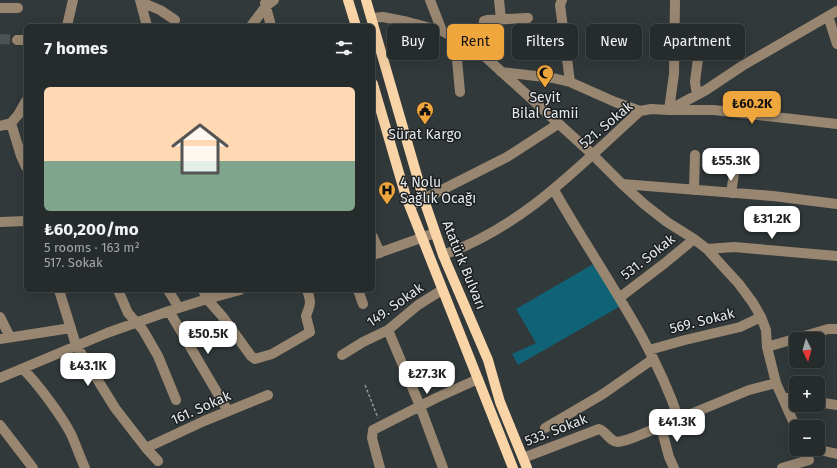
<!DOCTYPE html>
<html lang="en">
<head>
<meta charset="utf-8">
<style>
  body { margin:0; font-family:"Fira Sans",sans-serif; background:#323738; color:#f1f3f6; height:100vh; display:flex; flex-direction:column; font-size:15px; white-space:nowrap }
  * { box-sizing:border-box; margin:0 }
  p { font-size:13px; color:#a4a7a9 }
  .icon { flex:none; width:22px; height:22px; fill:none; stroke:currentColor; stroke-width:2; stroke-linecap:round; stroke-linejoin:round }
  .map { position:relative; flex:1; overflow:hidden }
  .sheet { position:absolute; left:24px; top:24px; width:351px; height:268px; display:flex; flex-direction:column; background:#262b2c; border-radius:6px; box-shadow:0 4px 16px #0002,0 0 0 1px #424748 }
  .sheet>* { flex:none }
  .hud { position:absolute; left:387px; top:24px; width:380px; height:36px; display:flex; gap:8px }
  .needle { width:26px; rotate:175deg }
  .fabs { position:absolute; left:789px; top:332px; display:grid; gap:8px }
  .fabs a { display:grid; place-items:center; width:36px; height:36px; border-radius:6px; background:#262b2c; box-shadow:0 4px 16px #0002,0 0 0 1px #424748; font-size:20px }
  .price { position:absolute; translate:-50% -34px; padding:0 9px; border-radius:8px; background:#fff; color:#222; font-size:13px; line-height:26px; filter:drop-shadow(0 1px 2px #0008) }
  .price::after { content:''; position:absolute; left:50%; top:24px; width:12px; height:9px; margin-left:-6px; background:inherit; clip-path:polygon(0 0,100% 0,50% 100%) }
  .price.selected { background:#efa73d; color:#111 }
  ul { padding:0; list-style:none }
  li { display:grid; align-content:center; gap:8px; height:212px; padding:0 20px }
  li span { display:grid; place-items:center; height:124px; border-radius:6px; color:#555 }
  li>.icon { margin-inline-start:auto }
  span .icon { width:72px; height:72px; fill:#fffc; stroke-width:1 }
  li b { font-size:17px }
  h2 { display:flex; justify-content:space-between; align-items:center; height:48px; padding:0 20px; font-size:17px }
  .pill { padding:0 14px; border-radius:6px; background:#262b2c; box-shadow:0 4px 16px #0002,0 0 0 1px #424748; font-size:14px; line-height:36px }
  .pill.selected { background:#efa73d; color:#111 }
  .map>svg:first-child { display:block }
  .green { fill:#106276 }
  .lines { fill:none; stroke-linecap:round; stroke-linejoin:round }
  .minor-tunnel { stroke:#4d5355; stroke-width:10; stroke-dasharray:10 5; stroke-linecap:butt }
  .path { stroke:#909698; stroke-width:1.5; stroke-dasharray:3 2; stroke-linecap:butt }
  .minor { stroke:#988670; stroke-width:10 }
  .major { stroke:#f9d4a6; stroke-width:10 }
  .labels { text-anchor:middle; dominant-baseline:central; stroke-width:3; stroke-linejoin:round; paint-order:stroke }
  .poi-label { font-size:14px; fill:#e5e9eb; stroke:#1c1f20 }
  .street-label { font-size:14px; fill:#e5e9eb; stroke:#1c1f20 }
</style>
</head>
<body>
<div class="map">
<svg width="837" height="468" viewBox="0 0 837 468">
  <rect width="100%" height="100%" fill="#32393b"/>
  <path class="green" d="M595 263 619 307 518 365 512 354 536 343 516 309Z"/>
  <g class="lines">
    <path class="minor-tunnel" d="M0 39 17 40"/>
    <path class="path" d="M365 385 378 418"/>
    <path class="minor" d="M140 0 147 26
      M430 0 442 31
      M499 0 501 19
      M562 0 560 5 570 82
      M675 0 674 74 669 110H714L837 124
      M141 2 160 10 175 20
      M265 3 271 26
      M0 8H18
      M828 16 837 44
      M372 18 383 17 408 22 442 31 481 53 592 154 622 184 644 204 667 222 694 239 707 249 739 284 753 303 761 317 766 330 767 347 776 383 796 428
      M67 26 73 0
      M251 26 266 6 274 0
      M455 38 460 92
      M17 40H26
      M478 51 482 45 484 21 487 20 528 18
      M501 72 553 78 570 82 615 102 640 111
      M697 95 695 82 700 43
      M11 123 21 156 26 167
      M0 126 11 123 18 115 26 101
      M622 184 773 196 837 204
      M554 190C596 265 652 338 679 420
      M694 190 695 155
      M731 193 735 167
      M410 206 507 157 558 124
      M0 222 26 221
      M373 237 380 253
      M707 249 734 247 837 256
      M373 255 435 233
      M443 255C524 226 578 167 640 111L651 109 669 110 706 90 742 66 837 11
      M59 290 76 345 115 408 146 448 158 461
      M118 290 128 313 143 330 158 356 176 400
      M168 290 179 308
      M203 290 207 299 222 316 251 356 255 359 272 354 310 332 306 316C310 304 312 304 307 290
      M358 290 363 304
      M619 298 665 263 694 239
      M169 311 228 411
      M0 317 10 337
      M388 330 420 406 443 468
      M0 339 71 328
      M767 347 828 329H837
      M649 350 685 340 740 327 761 317
      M342 355 363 342 388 330 418 305 442 290
      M23 369C38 384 61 415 71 434 76 445 80 457 85 468
      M0 378 107 333 169 311 207 299 240 290
      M783 398H796
      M818 402 837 405
      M0 425 33 468
      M661 427 669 457 674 468
      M545 428 603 394 653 359
      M146 448 204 421 268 395
      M805 450 824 451 837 454
      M523 458 599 429C606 431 610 442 618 442 624 441 630 439 635 437L749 390 776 383
      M380 468 372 438 373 430 436 398 478 379
      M782 468 809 460"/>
    <path class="major" d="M348 0 356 26
      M366 0 424 200 443 255 488 360 500 402 527 468
      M373 84 406 197 513 468"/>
  </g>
  <defs>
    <g id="mosque-pin" transform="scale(0.9)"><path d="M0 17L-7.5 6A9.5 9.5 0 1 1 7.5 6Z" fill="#efa73d" stroke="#1c1f20"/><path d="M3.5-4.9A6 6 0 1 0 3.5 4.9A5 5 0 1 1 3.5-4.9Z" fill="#111"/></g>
    <g id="civic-pin" transform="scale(0.9)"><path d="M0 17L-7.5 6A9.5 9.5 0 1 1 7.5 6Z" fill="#efa73d" stroke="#1c1f20"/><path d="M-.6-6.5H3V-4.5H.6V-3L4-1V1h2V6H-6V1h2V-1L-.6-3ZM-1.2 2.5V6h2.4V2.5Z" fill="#111"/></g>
    <g id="hospital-pin" transform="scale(0.9)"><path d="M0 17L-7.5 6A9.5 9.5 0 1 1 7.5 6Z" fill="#efa73d" stroke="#1c1f20"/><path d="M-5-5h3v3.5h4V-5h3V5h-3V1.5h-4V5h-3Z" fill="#111"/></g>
  </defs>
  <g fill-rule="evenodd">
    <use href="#mosque-pin" x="545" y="73"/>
    <use href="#civic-pin" x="425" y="110"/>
    <use href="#hospital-pin" x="387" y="190"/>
  </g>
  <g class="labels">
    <g class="poi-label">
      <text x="545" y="97">Seyit<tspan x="545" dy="16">Bilal Camii</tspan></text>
      <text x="425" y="134">Sürat Kargo</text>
      <text x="400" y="182" text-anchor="start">4 Nolu<tspan x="400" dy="16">Sağlık Ocağı</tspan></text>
    </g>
    <g class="street-label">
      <text transform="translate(606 125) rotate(-40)">521. Sokak</text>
      <text transform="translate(648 257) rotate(-38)">531. Sokak</text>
      <text transform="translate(464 265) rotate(68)">Atatürk Bulvarı</text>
      <text transform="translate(395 305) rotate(-35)">149. Sokak</text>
      <text transform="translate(702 321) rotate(-14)">569. Sokak</text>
      <text transform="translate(201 408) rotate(-24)">161. Sokak</text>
      <text transform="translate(556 430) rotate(-21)">533. Sokak</text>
    </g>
  </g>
</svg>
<div class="fabs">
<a><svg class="needle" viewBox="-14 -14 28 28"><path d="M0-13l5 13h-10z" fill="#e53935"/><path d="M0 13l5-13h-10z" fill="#a4a7a9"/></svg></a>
<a>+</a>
<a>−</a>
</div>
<b class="price selected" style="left:752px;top:125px">₺60.2K</b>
<b class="price" style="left:731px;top:182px">₺55.3K</b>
<b class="price" style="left:772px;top:240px">₺31.2K</b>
<b class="price" style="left:208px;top:355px">₺50.5K</b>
<b class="price" style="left:88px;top:387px">₺43.1K</b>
<b class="price" style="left:427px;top:395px">₺27.3K</b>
<b class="price" style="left:677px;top:443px">₺41.3K</b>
<div class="hud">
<a class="pill">Buy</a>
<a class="pill selected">Rent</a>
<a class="pill">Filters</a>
<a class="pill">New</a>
<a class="pill">Apartment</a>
</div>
<section class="sheet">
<h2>7 homes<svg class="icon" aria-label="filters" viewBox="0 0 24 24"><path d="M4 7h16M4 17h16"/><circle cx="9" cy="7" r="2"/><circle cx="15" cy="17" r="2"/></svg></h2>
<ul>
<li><span style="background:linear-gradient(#ffd9b3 60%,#7fa58c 0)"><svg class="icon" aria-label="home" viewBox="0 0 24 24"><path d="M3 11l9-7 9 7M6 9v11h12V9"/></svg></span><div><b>₺60,200/mo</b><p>5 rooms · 163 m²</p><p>517. Sokak</p></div></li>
</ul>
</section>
</div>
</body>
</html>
